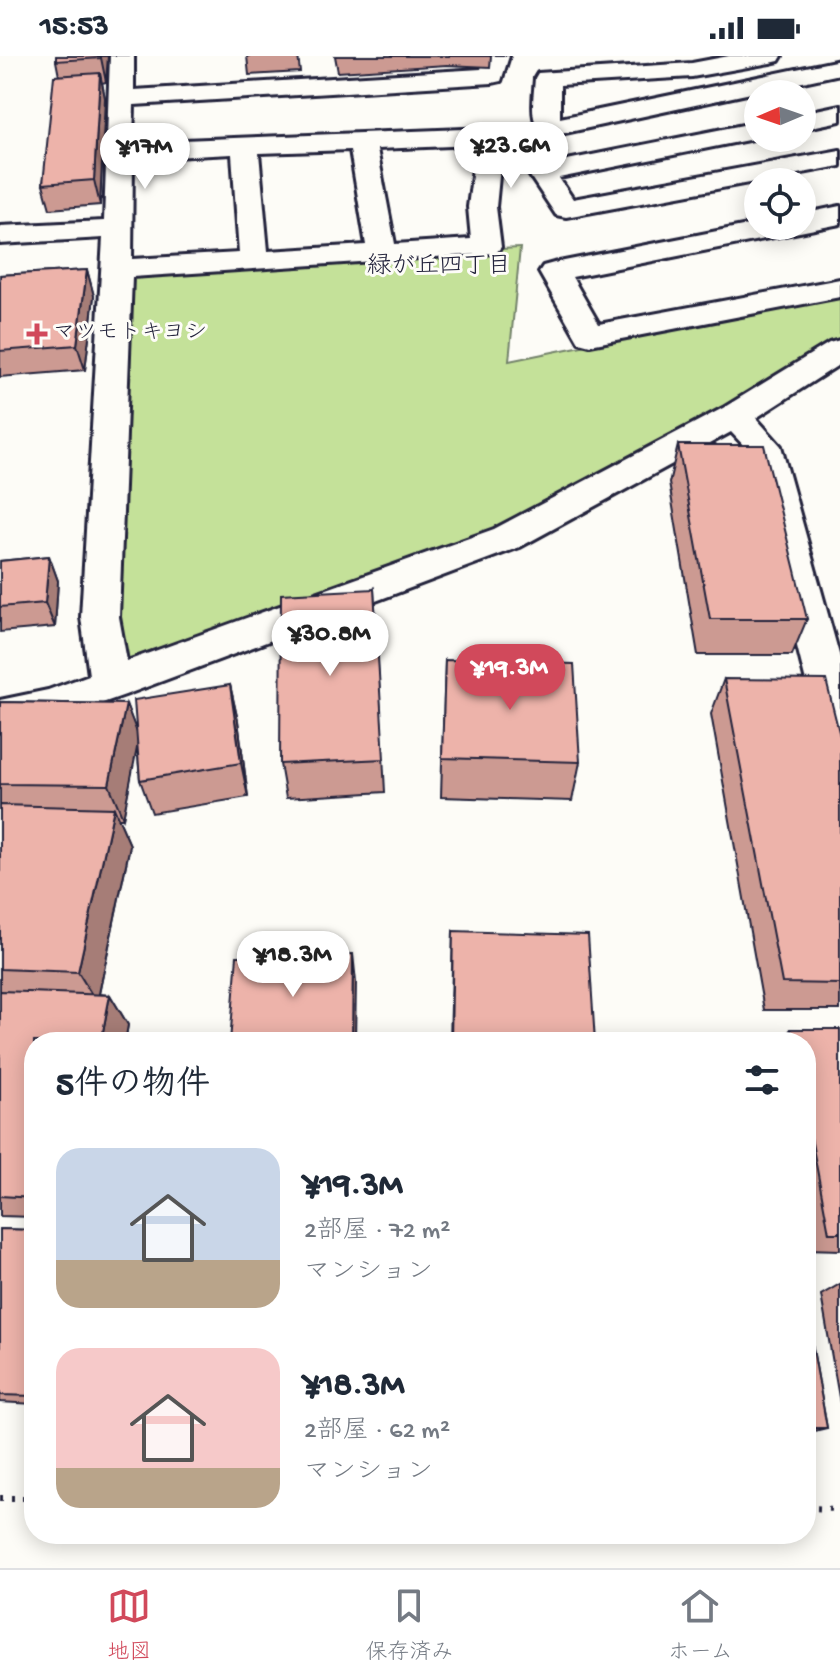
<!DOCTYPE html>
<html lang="ja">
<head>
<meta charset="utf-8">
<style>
  body { margin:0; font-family:"Gochi Hand","Klee One",sans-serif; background:#f2f2f3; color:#1f2937; height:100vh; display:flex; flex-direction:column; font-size:30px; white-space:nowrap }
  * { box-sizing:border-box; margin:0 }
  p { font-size:26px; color:#747a83 }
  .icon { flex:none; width:44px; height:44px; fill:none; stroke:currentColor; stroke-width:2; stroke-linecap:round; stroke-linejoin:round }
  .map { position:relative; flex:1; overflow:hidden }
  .side { position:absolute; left:24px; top:976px; width:792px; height:512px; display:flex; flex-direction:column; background:#fff; border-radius:32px; box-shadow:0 4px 20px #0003 }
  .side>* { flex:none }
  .needle { width:52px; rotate:268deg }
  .controls { position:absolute; left:744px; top:24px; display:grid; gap:16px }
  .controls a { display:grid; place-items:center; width:72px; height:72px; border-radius:50%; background:#fff; box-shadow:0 4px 20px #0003; font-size:40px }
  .price { position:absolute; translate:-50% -68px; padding:0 18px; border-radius:28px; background:#fff; color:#222; font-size:26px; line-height:52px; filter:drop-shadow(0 2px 4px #0008) }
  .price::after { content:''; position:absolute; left:50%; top:48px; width:24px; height:18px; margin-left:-12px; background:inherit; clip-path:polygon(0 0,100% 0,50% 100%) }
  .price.current { background:#d1495b; color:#fff }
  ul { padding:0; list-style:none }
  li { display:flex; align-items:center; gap:24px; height:200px; padding:0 32px }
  li span { display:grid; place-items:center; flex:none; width:224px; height:160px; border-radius:24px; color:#555 }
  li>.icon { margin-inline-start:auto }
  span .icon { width:96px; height:96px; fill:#fffc; stroke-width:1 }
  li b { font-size:34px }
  h2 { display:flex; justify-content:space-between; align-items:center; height:96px; padding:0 32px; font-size:34px }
  .status { display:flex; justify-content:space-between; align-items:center; height:56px; padding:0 40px; background:#fff; direction:ltr }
  .status svg { height:22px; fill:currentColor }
  .tabs { display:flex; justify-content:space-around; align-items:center; height:112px; border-top:2px solid #e0e1e3; background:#fff; font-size:22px; color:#747a83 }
  .tabs a { display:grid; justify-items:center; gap:4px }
  .tabs .current { color:#d1495b }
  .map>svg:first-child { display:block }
  .green { fill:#c4e199; stroke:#73826a; stroke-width:2 }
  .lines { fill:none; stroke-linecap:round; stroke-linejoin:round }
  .minor-casing { stroke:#22223b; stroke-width:6 }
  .path { stroke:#22223b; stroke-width:6; stroke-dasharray:3 8; stroke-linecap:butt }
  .minor { fill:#fdfcf7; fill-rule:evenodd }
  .wall { fill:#cc9a92; stroke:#22223b; stroke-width:2 }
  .shaded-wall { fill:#a67d77; stroke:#22223b; stroke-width:2 }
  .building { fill:#edb3aa; stroke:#22223b; stroke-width:2 }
  .poi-dot { fill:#d1495b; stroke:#fdfcf7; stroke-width:3 }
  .labels { text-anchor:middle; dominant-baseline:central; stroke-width:6; stroke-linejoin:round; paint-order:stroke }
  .far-poi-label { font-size:22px; fill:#22223b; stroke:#fdfcf7; text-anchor:start }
  .far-neighbourhood-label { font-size:24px; fill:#22223b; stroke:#fdfcf7 }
</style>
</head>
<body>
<div class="status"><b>15:53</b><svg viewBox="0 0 49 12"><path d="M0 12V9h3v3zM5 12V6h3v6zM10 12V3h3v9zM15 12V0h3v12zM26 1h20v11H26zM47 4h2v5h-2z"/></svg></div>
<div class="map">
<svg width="840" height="1512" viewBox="0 0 840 1512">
  <rect width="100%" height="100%" fill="#fdfcf7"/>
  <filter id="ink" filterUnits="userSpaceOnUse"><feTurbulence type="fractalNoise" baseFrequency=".0125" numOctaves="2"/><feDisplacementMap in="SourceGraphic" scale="16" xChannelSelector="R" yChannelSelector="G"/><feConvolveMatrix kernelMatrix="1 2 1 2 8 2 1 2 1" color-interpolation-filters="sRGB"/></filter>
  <g filter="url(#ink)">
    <path class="green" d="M520 192 509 305 840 237V292L507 482 111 628 117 213Z"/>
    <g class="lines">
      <g class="minor-casing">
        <path id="minor" d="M110 0H134V34L481 13 485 0H509L501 25 492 27 134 49 133 86 490 72 499 74 503 80 496 151 501 191 496 197 132 221 119 561 127 605 494 473 723 352 829 287 840 284V308L756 362 781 390 840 602V695L825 690 819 678 748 394 731 376 520 491 125 639 51 665 0 676V644L48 634 89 619 81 561 103 182 0 188V170L104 165ZM476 89 468 151 471 183 395 188 377 93ZM350 94 366 189 268 195 259 97ZM232 98 239 197 132 203 133 103Z
          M729 0H782L779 5 770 7 692 21 560 29V62L840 4V18L551 80C526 74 534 42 535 22L538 17 692 7Z
          M840 49V65L802 73V57Z
          M758 66V82L559 122 573 143 840 94V110L566 161 556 159 528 117 532 111 542 109Z
          M840 150V168L572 221 599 268 840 223V241L590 289 579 286 539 216 543 210 554 207 758 167V170H802V158Z"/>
      </g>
      <path class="path" d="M0 1442H34
        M806 1452 840 1453"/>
      <use href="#minor" class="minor"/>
    </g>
    <path class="wall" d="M56 0H108L106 26 102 27 105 42 100 149 50 153 43 128 59 20 56 5Z
      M247 0H298L300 16 249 19Z
      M335 0H491L490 11 447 9 338 16Z
      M87 214 94 240 85 314 0 321V219Z
      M678 389 807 563 792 599H698L669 427Z
      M49 500 58 525 55 571 0 576V505Z
      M374 533 385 736 286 742 280 708Z
      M445 604 580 706 572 745 441 741Z
      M724 623 840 680V954H764L711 658Z
      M230 629 238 665 248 741 152 757 140 724 137 688 123 762H118L130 789 99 938 110 939 128 969 125 986H34V1161L0 1160V646L126 648 137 677Z
      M453 875 595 986H450Z
      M791 973H840V1194L806 1193V986H781Z
      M0 1173 34 1174V1348L0 1346Z
      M840 1228V1347L821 1239Z
      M806 1254 827 1372 806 1377Z"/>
    <path class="shaded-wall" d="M101 0H108L106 26 101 2Z
      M100 17 105 42 100 149 94 124Z
      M87 214 94 240 85 314 77 289Z
      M49 500 58 525 55 571 45 547Z
      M230 629 238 665 248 741 241 707Z
      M126 648 139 682 123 762 109 729Z
      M114 752 130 789 97 947 78 916Z
      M353 898 356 926 355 986H352Z
      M110 939 128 969 125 986H101Z"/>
    <path class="building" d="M56 0H101V2L56 5Z
      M100 17 94 124 43 128 54 20Z
      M87 214 77 289 0 295V219Z
      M678 389H764L807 563H710Z
      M49 500 45 547 0 551V505Z
      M374 533 384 703 280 708 281 538Z
      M445 604 574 608 580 706 442 702Z
      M724 623 826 624 840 680V928L782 927Z
      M230 629 241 707 140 724 134 644Z
      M0 646 126 648 109 729 0 728Z
      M0 749 114 752 78 916 0 913Z
      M453 875 588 879 595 986H451Z
      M353 898 352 986H230L237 900Z
      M0 935 110 939 101 986H34V1142L0 1140Z
      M791 973H840V1177H829L806 1055V986H793Z
      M0 1173 34 1174V1340L0 1339Z
      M806 1254 827 1372H806Z"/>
  </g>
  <path class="poi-dot" d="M33 266h8v8h8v8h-8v8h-8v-8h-8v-8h8z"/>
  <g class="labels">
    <g class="far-poi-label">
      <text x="53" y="278">マツモトキヨシ</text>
    </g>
    <g class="far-neighbourhood-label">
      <text x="439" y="211">緑が丘四丁目</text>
    </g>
  </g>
</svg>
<div class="controls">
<a><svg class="needle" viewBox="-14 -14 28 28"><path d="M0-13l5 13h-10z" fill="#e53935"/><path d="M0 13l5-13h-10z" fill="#747a83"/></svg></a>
<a><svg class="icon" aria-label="locate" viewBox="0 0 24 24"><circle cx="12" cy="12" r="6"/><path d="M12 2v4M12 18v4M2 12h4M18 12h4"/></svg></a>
</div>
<b class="price" style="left:511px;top:134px">¥23.6M</b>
<b class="price" style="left:145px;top:135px">¥17M</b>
<b class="price" style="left:330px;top:622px">¥30.8M</b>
<b class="price current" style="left:510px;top:656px">¥19.3M</b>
<b class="price" style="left:293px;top:943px">¥18.3M</b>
<section class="side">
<h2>5件の物件<svg class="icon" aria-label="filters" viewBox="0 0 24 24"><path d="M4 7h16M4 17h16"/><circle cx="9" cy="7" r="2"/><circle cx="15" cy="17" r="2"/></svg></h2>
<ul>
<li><span style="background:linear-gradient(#c9d6e8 70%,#b9a48a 0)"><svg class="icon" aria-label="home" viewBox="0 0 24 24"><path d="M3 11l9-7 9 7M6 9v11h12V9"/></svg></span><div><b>¥19.3M</b><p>2部屋 · 72 m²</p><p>マンション</p></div></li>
<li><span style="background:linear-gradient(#f6c9c9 75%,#b9a48a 0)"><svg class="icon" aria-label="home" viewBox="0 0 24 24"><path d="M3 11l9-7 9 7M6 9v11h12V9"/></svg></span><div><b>¥18.3M</b><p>2部屋 · 62 m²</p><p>マンション</p></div></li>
</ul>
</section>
</div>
<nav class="tabs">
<a class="current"><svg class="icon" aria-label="map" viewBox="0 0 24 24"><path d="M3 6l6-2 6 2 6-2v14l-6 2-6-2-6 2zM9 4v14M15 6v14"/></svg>地図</a>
<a><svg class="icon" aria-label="saved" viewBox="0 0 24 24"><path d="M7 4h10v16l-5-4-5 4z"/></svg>保存済み</a>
<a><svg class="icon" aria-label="home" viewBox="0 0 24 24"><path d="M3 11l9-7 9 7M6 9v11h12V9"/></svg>ホーム</a>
</nav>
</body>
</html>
